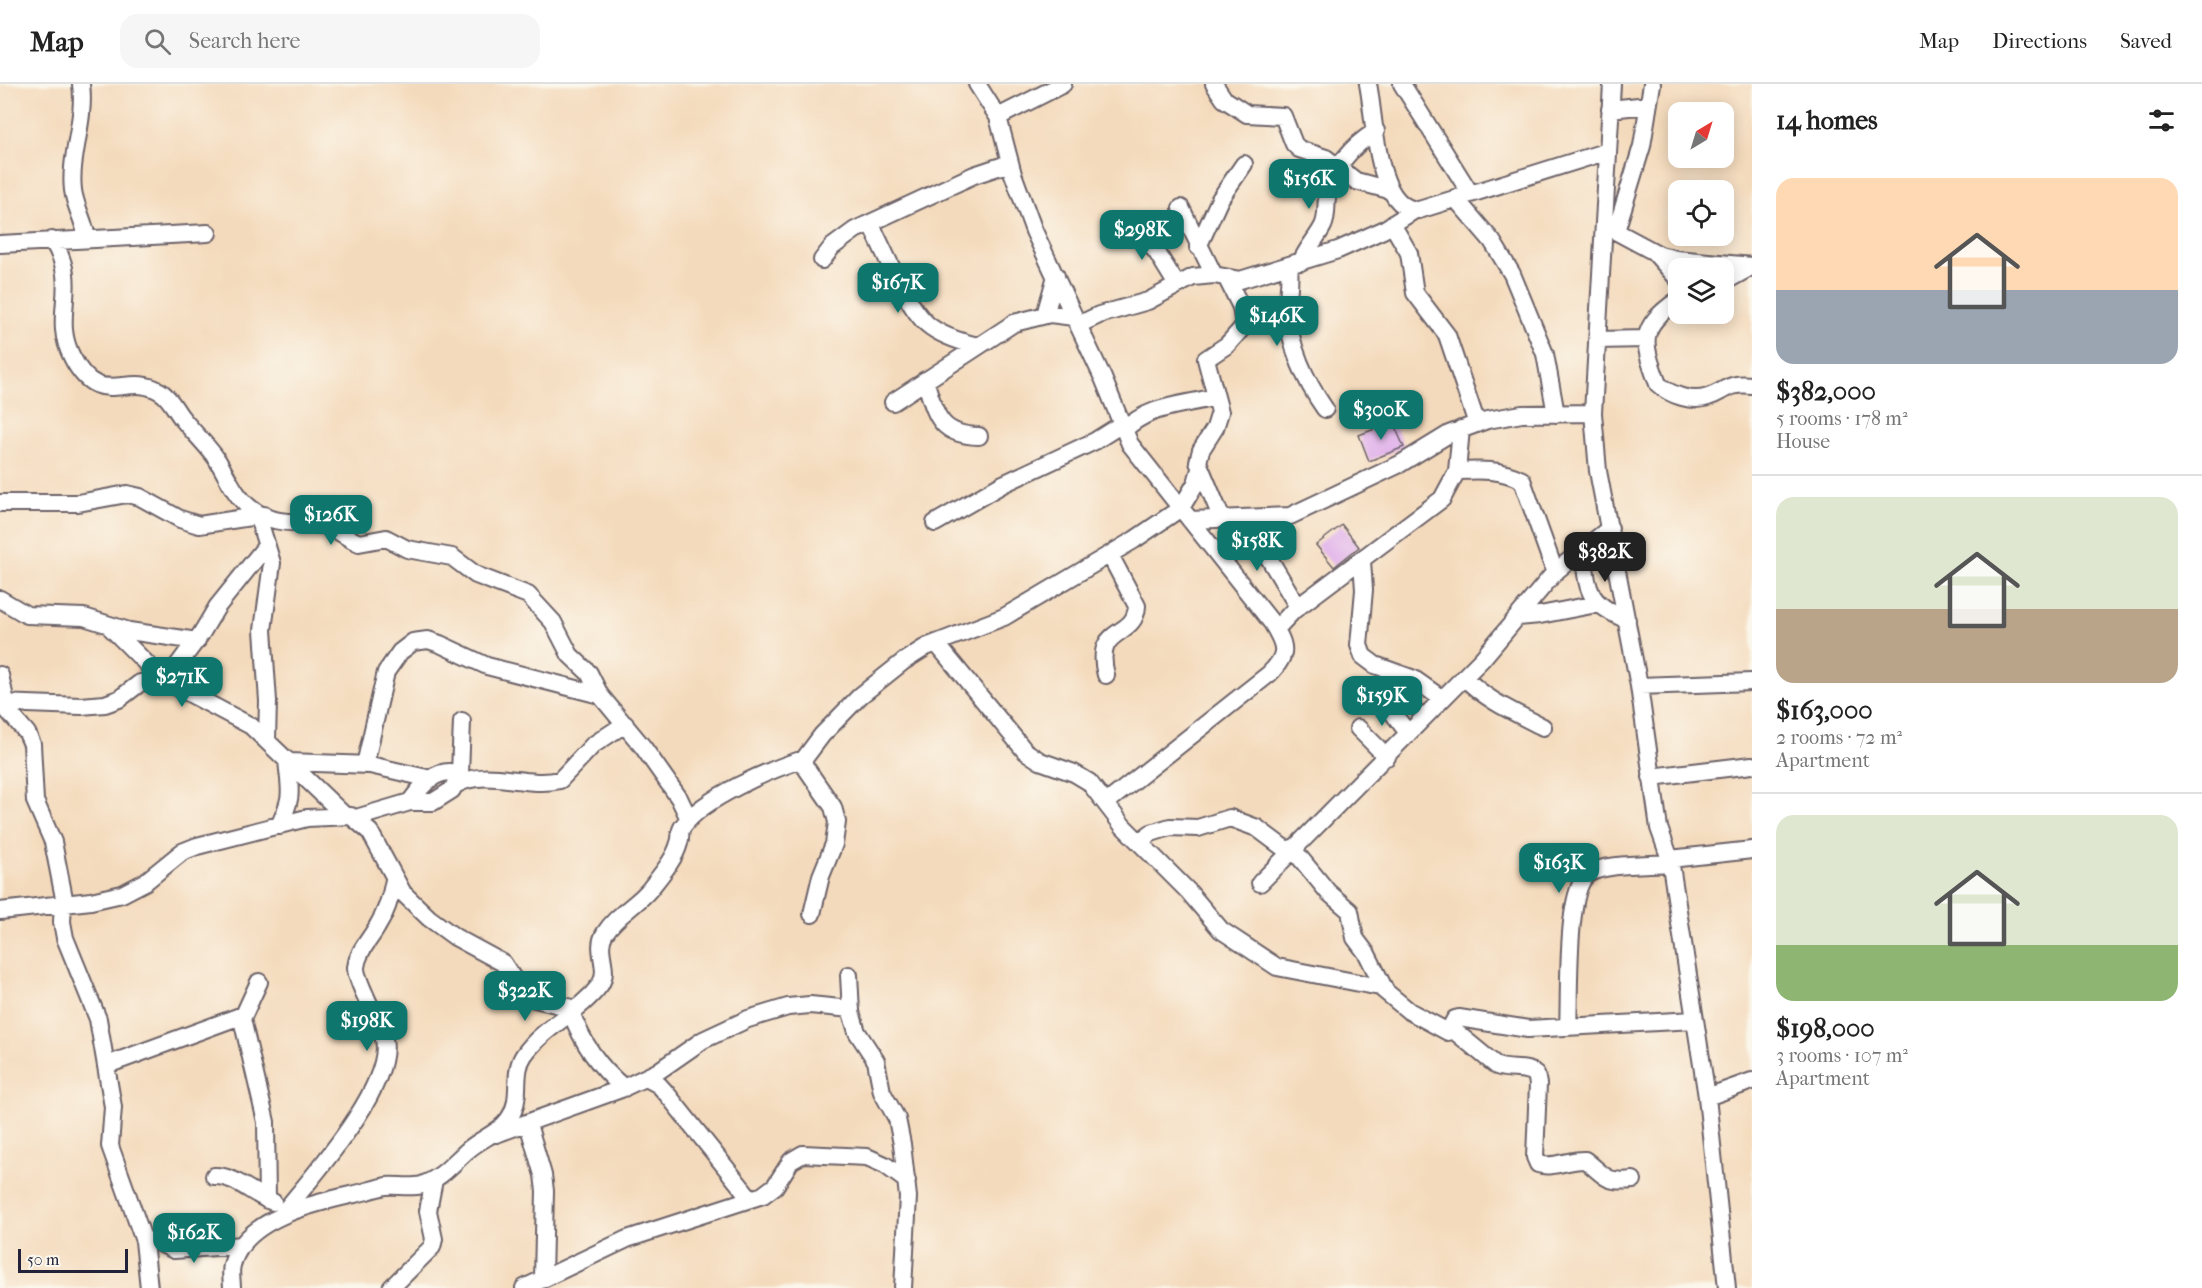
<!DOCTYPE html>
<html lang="en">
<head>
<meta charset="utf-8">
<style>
  body { margin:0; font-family:"IM FELL French Canon",serif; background:#f6f6f6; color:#222; height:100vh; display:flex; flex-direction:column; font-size:22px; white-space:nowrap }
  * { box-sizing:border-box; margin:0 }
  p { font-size:20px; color:#767676 }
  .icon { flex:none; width:33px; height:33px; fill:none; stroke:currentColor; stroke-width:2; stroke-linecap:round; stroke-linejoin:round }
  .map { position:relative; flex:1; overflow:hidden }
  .side { display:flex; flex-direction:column; background:#fff; width:450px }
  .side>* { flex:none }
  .needle { width:39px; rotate:38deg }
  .buttons { position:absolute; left:1668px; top:18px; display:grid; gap:12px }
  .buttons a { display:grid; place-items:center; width:66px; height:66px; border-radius:12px; background:#fff; box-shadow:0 3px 15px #0003; font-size:30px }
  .scale { position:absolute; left:18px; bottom:15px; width:110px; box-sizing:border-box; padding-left:6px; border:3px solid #22223b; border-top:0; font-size:16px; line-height:21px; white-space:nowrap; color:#22223b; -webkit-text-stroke:4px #fbf7ec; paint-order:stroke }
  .price { position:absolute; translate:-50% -51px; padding:0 14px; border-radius:12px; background:#0f766e; color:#fff; font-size:20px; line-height:39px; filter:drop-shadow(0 2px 3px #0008) }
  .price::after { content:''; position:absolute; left:50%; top:36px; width:18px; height:14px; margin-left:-9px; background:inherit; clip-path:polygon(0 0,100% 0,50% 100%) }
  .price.selected { background:#222; color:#fff }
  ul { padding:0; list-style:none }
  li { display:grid; align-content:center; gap:12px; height:318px; padding:0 24px }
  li+li { border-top:2px solid #e0e0e0 }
  li span { display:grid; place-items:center; height:186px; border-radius:18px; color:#555 }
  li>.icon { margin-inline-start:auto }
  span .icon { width:108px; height:108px; fill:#fffc; stroke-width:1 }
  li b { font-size:26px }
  h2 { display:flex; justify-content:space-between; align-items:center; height:72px; padding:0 24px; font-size:26px }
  header { display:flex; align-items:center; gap:36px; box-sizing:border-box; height:84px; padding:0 30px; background:#fff; border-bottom:2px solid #e0e0e0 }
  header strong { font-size:28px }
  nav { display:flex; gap:33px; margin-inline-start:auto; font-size:21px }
  .search { width:420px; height:54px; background:#f6f6f6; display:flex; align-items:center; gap:15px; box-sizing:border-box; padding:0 21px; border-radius:18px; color:#767676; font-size:22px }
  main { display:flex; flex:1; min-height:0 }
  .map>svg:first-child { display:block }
  .building { fill:#dda7ea }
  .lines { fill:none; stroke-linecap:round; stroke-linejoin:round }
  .minor-casing { stroke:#6c6268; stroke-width:20 }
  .minor { stroke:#fff; stroke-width:16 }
</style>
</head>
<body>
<header>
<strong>Map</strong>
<div class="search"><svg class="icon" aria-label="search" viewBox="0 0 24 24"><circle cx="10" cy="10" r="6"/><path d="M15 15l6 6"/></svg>Search here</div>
<nav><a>Map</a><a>Directions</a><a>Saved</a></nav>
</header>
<main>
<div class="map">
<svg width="1752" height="1204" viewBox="0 0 1752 1204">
  <rect width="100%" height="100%" fill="#fbf7ec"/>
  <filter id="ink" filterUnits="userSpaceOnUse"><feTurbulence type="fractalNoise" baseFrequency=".0167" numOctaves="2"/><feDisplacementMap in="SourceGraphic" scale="12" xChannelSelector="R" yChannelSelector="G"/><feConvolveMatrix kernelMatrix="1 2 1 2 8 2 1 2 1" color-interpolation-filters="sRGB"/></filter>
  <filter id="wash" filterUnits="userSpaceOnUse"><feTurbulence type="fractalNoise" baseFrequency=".008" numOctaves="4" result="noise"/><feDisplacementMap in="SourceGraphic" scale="24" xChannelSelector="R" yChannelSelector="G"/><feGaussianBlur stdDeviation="1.35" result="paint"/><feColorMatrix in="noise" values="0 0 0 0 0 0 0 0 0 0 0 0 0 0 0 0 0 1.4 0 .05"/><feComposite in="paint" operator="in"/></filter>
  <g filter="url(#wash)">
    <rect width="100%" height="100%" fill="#f4dabc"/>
    <g id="blocks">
      <path class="building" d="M1393 338 1404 363 1369 377 1359 351Z
        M1342 441 1359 463 1334 483 1316 461Z"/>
    </g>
  </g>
  <g filter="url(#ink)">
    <use href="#blocks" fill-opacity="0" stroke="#6c6268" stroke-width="1.5"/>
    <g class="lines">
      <g class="minor-casing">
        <path id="minor" d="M81 0C86 36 69 73 73 106 75 123 85 138 87 155
          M977 0 998 33 1013 90 1034 147 1103 294 1130 360 1272 539C1286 562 1289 570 1269 590L1106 719
          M1214 0 1224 15 1247 30 1283 32 1294 60 1299 65 1326 74 1356 97 1389 106
          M1368 0C1375 32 1375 126 1419 126L1608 67
          M1402 0 1470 109
          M1612 0 1593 329 1598 387 1639 602 1659 744 1670 775 1707 1013 1727 1204
          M1610 25 1648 21
          M998 33 1063 0
          M1455 114 1492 157 1512 190 1545 270 1556 330
          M1181 124 1214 191
          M1125 138 1156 167 1177 201
          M870 139C884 165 906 222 927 240 941 252 961 258 978 262
          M1392 140 1409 169 1415 209 1447 251 1477 340
          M1604 141 1660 171 1676 175 1752 182
          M1616 147 1642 62 1652 0
          M52 156C82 202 50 231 72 273 100 328 127 286 161 308 170 314 175 325 181 333 192 347 206 360 216 374 227 391 235 414 253 426 277 443 297 436 323 441 337 444 346 454 359 459L386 454 407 465 452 473 476 491 528 511 553 538 570 571 589 589 600 611 643 663 679 714 689 735
          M0 160 208 149
          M1198 163 1220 115 1244 80
          M1654 168 1678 195
          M822 176 832 163 855 146 974 91 1010 79
          M1301 178C1307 164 1317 154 1323 142 1328 132 1325 119 1328 109 1335 81 1353 61 1376 47
          M1289 182C1291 198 1287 212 1288 228 1289 262 1306 298 1325 325
          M1724 198 1751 183
          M1678 216C1638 244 1642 257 1658 300 1670 311 1692 319 1708 313 1726 307 1728 298 1752 301
          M1045 231 1056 192
          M1078 241 1099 231 1148 217 1193 193 1214 191 1240 196 1338 166 1383 146 1415 126
          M1597 256 1645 255
          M925 296C936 330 938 351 979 352
          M893 318 1014 239 1050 230 1074 233
          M1124 346C1150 321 1181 322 1215 313
          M1457 387C1481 386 1500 385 1522 396L1555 488
          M0 419H78L127 410 140 413 180 435 199 441 264 431
          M258 433 272 479 263 546 268 617 267 656
          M1245 434 1298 523
          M1222 435 1198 378 1201 366 1215 344 1220 328 1206 275 1227 261 1244 242 1241 223 1227 195
          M1190 436 1290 432 1400 380 1449 350 1487 336 1522 330 1593 329
          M935 439 1003 400 1095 357 1122 340
          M1583 465C1588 506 1585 518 1627 536
          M1362 477 1364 506 1359 561 1363 572 1375 581 1414 595 1441 614
          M0 515 27 531 84 533 129 547 197 557
          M1518 533 1540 531 1597 520
          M110 543 162 595
          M1276 545 1294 526 1442 415 1457 387 1461 345
          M936 559 1025 667 1040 677 1074 689 1089 698 1123 742 1188 807 1221 846 1277 883 1380 903 1409 927 1448 948 1455 935 1459 934 1528 945 1695 936
          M0 591 6 619
          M1106 591C1093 540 1135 556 1137 522L1110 471
          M1464 593C1487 617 1514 628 1543 643
          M166 597 201 550 217 523 266 462
          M1639 602 1752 598
          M1383 616 1408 649
          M0 619 81 622 105 620 119 615 140 599 162 595 251 642 344 731
          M1 619 27 649 32 660 35 717 53 758 65 819
          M1358 644 1387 673
          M289 678 370 681 431 695
          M365 681 386 588 400 568 413 558 428 556 440 560 487 582 600 611
          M1651 693 1752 681
          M457 700C489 684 525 704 560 696L593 661 625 640
          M410 718C422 701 437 682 460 690
          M356 734 410 718H433L452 706 460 690 462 637
          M279 742C294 710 290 709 287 676
          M1139 758 1151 749 1170 743 1198 744 1230 734 1257 744 1289 768
          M1292 764 1328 808 1350 827 1355 854 1367 870 1385 906
          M1670 775 1752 766
          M1260 799 1482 575 1555 488 1610 444
          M63 819 62 838 65 854 98 935 113 1023 110 1062 144 1157 149 1204
          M0 827 91 817 122 810 145 798 182 768 197 762 307 734 351 732 370 748 403 809 429 834 455 853 503 879 518 902 535 915 576 925
          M812 830 821 792 834 760 837 738 833 723 804 681V675L822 651 860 612 904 577 926 563 1004 533 1134 456 1181 424 1196 399 1200 385
          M849 891 851 928 857 948 876 977 882 1008 897 1035 902 1060 908 1113 903 1204
          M259 898 242 935 266 1038 267 1116
          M571 928C583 960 598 982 624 1004
          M1568 943C1570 914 1565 806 1588 790 1604 779 1650 781 1670 779
          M1452 945 1497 982C1509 987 1526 982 1536 990L1538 1000 1535 1073 1538 1080C1554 1085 1568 1075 1585 1076 1606 1092 1604 1099 1633 1096
          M107 981 243 931
          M646 994 659 1001 667 1010 750 1114
          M1707 1013 1752 997
          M528 1040 543 1091 545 1107 543 1194
          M496 1050 621 1005 657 988 703 956 748 935 788 923 810 921 851 925
          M214 1092C235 1091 253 1111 273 1118
          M283 1129C312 1093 394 1002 384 955 379 937 355 896 356 883 358 867 369 857 377 843 386 829 391 813 394 796
          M144 1156 156 1157 174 1166 243 1161
          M232 1204C232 1197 230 1188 232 1181 244 1134 315 1119 355 1110 365 1108 376 1104 386 1102 397 1101 411 1104 422 1101 442 1094 453 1079 468 1066 480 1055 499 1049 508 1036 524 1015 511 990 524 971 544 942 579 929 600 901 611 884 594 866 605 849 616 831 637 821 650 805 660 792 675 775 679 759 682 752 678 749 683 742 703 714 771 685 804 675
          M391 1204 432 1163 434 1155 428 1127 434 1096
          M524 1204 627 1155 763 1111 775 1102 791 1077 803 1070 867 1073 885 1081 907 1097"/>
      </g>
      <use href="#minor" class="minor"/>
    </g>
  </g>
</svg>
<div class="buttons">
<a><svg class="needle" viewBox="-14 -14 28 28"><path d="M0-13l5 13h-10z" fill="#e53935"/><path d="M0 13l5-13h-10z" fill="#767676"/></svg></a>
<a><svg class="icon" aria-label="locate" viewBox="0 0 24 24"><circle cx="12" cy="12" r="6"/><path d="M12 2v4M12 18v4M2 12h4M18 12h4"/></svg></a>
<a><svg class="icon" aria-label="layers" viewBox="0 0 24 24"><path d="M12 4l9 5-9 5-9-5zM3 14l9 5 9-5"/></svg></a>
</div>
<div class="scale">50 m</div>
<b class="price" style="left:1309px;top:126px">$156K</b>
<b class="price" style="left:1142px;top:177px">$298K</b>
<b class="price" style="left:898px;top:230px">$167K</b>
<b class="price" style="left:1277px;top:263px">$146K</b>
<b class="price" style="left:1381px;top:357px">$300K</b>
<b class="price" style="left:331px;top:462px">$126K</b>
<b class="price" style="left:1257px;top:488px">$158K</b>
<b class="price selected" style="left:1605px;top:499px">$382K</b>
<b class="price" style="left:182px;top:624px">$271K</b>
<b class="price" style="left:1382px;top:643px">$159K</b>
<b class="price" style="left:1559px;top:810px">$163K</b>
<b class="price" style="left:525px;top:938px">$322K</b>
<b class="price" style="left:367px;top:968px">$198K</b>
<b class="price" style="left:194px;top:1180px">$162K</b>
</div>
<section class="side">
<h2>14 homes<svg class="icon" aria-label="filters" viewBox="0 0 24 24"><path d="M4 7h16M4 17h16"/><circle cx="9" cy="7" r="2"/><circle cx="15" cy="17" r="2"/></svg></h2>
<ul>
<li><span style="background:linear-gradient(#ffd9b3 60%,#9aa5b1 0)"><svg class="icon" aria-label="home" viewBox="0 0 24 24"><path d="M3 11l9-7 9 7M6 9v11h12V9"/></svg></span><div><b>$382,000</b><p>5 rooms · 178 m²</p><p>House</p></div></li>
<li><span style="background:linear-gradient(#dfe7d0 60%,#b9a48a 0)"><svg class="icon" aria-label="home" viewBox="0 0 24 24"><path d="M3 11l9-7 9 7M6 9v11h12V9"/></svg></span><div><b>$163,000</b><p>2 rooms · 72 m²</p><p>Apartment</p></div></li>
<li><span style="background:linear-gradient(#dfe7d0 70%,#8fb573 0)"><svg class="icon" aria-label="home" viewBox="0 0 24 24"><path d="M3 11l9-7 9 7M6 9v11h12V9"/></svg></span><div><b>$198,000</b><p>3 rooms · 107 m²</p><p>Apartment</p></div></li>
</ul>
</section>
</main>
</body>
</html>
